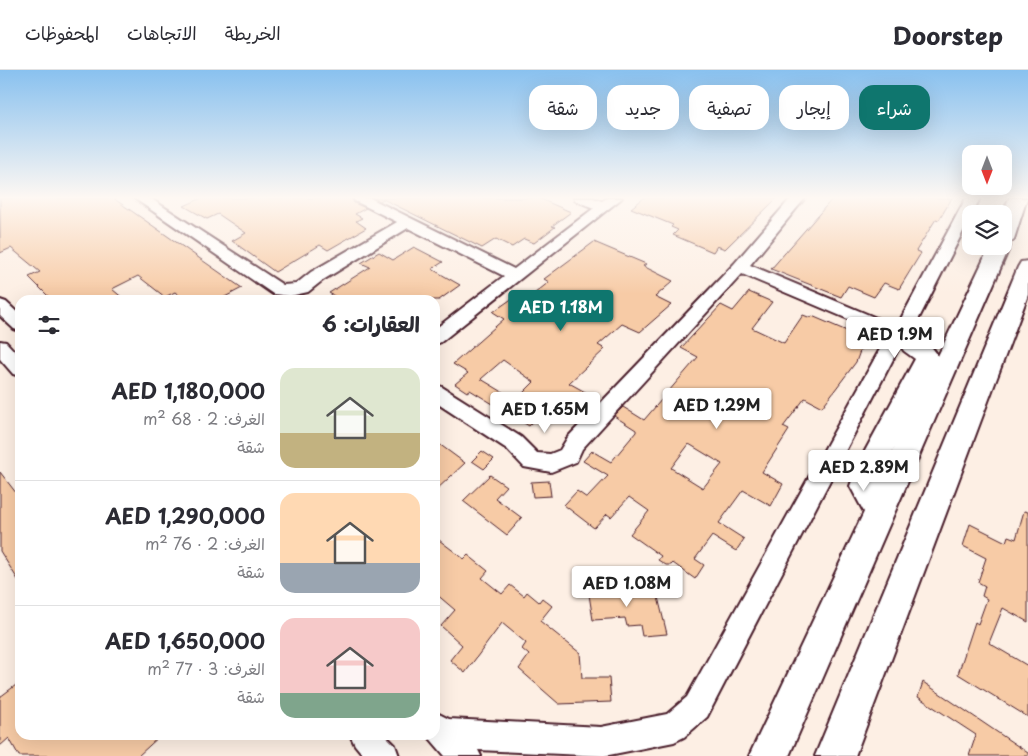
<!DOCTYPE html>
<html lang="ar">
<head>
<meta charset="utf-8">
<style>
  body { margin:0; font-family:"Playpen Sans","Playpen Sans Arabic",sans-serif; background:#f7f7f7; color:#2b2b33; direction:rtl; height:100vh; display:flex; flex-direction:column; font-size:19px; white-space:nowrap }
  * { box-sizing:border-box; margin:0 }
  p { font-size:16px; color:#7c7c81 }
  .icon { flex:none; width:28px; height:28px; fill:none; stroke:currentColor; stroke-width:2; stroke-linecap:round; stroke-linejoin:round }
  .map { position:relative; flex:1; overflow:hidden; direction:ltr }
  .drawer { position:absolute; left:15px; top:225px; width:425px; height:445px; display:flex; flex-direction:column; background:#fff; border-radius:15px; box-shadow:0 5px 20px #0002; direction:rtl }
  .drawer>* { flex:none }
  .hud { position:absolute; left:455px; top:15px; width:475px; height:45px; direction:rtl; display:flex; gap:10px }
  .needle { width:32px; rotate:180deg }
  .buttons { position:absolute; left:962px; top:75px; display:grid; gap:10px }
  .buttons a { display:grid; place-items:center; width:50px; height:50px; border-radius:10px; background:#fff; box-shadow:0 5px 20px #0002; font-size:25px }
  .price { position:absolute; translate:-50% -42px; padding:0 11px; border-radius:5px; background:#fff; color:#222; font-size:16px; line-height:32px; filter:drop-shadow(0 1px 2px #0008) }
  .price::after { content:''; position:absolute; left:50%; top:30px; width:15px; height:11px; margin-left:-8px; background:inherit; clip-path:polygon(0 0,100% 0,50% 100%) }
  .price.current { background:#0f766e; color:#fff }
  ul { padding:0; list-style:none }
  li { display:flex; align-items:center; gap:15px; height:125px; padding:0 20px }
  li+li { border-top:1px solid #e1e1e2 }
  li span { display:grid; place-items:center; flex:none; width:140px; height:100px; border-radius:15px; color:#555 }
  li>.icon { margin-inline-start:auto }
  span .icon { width:60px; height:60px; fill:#fffc; stroke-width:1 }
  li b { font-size:21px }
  h2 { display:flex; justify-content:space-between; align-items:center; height:60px; padding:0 20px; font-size:21px }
  .pill { padding:0 18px; border-radius:15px; background:#fff; box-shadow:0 5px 20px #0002; font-size:18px; line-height:45px }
  .pill.current { background:#0f766e; color:#fff }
  header { display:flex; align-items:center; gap:30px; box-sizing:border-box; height:70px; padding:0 25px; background:#fff; border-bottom:1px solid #e1e1e2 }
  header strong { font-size:24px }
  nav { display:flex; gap:28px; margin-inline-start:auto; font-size:18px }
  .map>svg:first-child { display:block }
  .building { fill:#f7cba6; stroke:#4a1f2b; fill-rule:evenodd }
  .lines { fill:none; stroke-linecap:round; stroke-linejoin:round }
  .minor-casing { stroke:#4a1f2b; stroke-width:4 }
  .major-casing { stroke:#4a1f2b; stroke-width:4 }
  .minor { fill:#fff; fill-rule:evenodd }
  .major { fill:#fff; fill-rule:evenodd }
</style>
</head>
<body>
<header>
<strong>Doorstep</strong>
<nav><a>الخريطة</a><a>الاتجاهات</a><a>المحفوظات</a></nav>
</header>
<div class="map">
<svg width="1028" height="686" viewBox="0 0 1028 686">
  <rect width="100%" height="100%" fill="#fdefe4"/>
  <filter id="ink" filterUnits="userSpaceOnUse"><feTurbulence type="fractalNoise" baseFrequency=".02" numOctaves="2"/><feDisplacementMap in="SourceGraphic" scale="10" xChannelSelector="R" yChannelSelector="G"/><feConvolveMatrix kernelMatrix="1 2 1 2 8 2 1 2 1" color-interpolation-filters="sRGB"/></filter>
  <g filter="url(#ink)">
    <path class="building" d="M0 128H113L242 218 219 230H185L175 222 165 227 138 206 112 219 125 230H52L29 207 40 202 11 178 0 183Z
      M202 128H351L354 133 366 138 355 144 362 148 356 151 366 158 328 180 320 175 275 202 232 171 246 163 218 144 207 149 184 136Z
      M373 128H538L571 142 552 156 555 157 534 173 524 169 512 177 496 169 482 178 383 129 380 131Z
      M644 128H777L725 179 717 176 713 182 673 165 678 160 671 157 673 155 631 138Z
      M833 128H952L939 150 936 149 916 181 921 183 899 219 884 213 874 227 848 216 841 227 771 199Z
      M594 172 646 194 643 196 673 211 655 227 671 235 640 262 622 254 598 275 605 279 569 313 587 323 571 339 555 330 529 356 470 320 467 322 455 314 468 303 453 294 504 249 493 242 510 230 520 235 549 212 544 209ZM503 290 534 312 516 330 481 309Z
      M414 177 443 192 432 199 460 215 439 230H341L329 223 370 197 361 193 379 182 393 190Z
      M749 222 772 232 752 258 784 273 803 245 811 248 812 246 854 264 863 273 856 292 822 337 805 328 783 357 789 360 762 402 783 414 771 436 743 420 719 453 744 469 736 481 712 466 695 489 704 495 695 509 673 493 671 495H666L658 490 661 486 630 464 649 441 629 427 611 447 607 444 594 458 564 435 577 421 587 428 608 406 583 391 592 381 611 392 636 362V360L614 346 623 337 644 350 698 287 681 278 721 235 733 241ZM689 374 722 394 703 418 671 398Z
      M435 371 465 393 435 421Z
      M482 381 494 389 484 399 472 391Z
      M0 402 20 428V513L0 481Z
      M490 405 506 416 495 428 522 448 507 465 463 431Z
      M549 411 551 426 533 427 531 412Z
      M1024 441 1028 442V552L1003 538 989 573 1028 596V647L958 604 975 552 978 554 987 529 982 526 985 516 978 512 986 488 963 476 970 454 1006 472 1008 466 1016 469Z
      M435 467 464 489 468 485 488 501 482 508 502 524 510 515 524 526 527 522 539 532 542 528 552 536 540 551 580 583 582 608H609L611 632 559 634 519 599 529 585 522 579 526 573 502 553 465 603 450 590 462 575 441 556 455 540 435 523Z
      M604 511 606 522 633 519 635 525 657 523 667 564 642 566 640 555 627 556 625 548 593 550 587 512Z
      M20 612V665H161L138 686H19L9 668 0 676V627Z
      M923 612 1028 683V686H969L976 665 918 627Z"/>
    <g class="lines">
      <g class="minor-casing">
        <path id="minor" d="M134 128H150L283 215 296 214 311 202 397 152 355 131 353 128H370L514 199 594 138 576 131 574 128H593L602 131 607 128H622L441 272 435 274V259L504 206 408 158 323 210 308 222 290 226 273 224Z
          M791 128H805L750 195 893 255 896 259 893 263 887 265 881 263 742 204 582 379 576 392 551 402 524 397 507 379 435 332V315L442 317 521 367 537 383 550 384 560 380 568 367 734 194Z
          M966 128H980L915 256 912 260 906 262 900 260 897 256Z
          M0 230 6 232 20 245V261L14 259 0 246Z
          M894 264 900 266 903 270 707 647 684 667 674 672 604 686 478 680 481 686H445L427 665H435V646L439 644 449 649 601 657 667 644 687 627 885 270 888 266Z
          M0 271 6 272 20 287V306L13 304 0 289Z
          M350 665H385L395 675 399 686H364L355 675Z"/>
      </g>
      <g class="major-casing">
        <path id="major" d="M1009 128H1027L1014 169 1008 174 1010 176 789 686H749L864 442 850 416 859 392 915 289 904 281 900 275 904 269C918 265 931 273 938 286L990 176H1004L1003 144ZM895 376 882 403 883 400Z
          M1028 191V225L855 686H815L1018 197 1021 192Z"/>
      </g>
      <use href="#minor" class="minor"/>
      <use href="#major" class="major"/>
    </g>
  </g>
  <linearGradient id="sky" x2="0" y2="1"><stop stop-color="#89c1ef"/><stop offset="0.57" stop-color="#fef8f3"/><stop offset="1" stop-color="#fef8f3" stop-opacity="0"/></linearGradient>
  <rect width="1028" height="224" fill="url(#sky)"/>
</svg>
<div class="buttons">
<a><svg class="needle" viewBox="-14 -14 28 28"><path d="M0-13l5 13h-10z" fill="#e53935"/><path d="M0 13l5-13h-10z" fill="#7c7c81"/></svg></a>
<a><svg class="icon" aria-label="layers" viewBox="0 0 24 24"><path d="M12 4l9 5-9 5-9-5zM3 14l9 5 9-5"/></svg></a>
</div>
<b class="price current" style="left:561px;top:262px">AED 1.18M</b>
<b class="price" style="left:895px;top:289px">AED 1.9M</b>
<b class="price" style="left:717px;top:360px">AED 1.29M</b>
<b class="price" style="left:545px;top:364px">AED 1.65M</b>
<b class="price" style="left:864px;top:422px">AED 2.89M</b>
<b class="price" style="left:627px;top:538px">AED 1.08M</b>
<div class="hud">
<a class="pill current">شراء</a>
<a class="pill">إيجار</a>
<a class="pill">تصفية</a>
<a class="pill">جديد</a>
<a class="pill">شقة</a>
</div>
<section class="drawer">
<h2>العقارات: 6<svg class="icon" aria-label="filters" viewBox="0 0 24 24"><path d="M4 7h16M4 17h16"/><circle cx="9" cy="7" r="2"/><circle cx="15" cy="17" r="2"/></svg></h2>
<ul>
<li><span style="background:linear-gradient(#dfe7d0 65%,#c2b280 0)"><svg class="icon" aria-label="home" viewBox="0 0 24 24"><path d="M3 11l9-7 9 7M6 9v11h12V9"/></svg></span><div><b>AED 1,180,000</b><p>الغرف: 2 · 68 m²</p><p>شقة</p></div></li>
<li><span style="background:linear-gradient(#ffd9b3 70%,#9aa5b1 0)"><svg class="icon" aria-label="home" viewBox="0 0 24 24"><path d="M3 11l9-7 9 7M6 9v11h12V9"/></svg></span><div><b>AED 1,290,000</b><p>الغرف: 2 · 76 m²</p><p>شقة</p></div></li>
<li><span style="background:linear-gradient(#f6c9c9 75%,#7fa58c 0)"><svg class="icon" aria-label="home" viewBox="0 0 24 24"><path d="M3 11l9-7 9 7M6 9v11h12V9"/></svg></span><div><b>AED 1,650,000</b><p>الغرف: 3 · 77 m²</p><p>شقة</p></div></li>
</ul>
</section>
</div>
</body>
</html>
